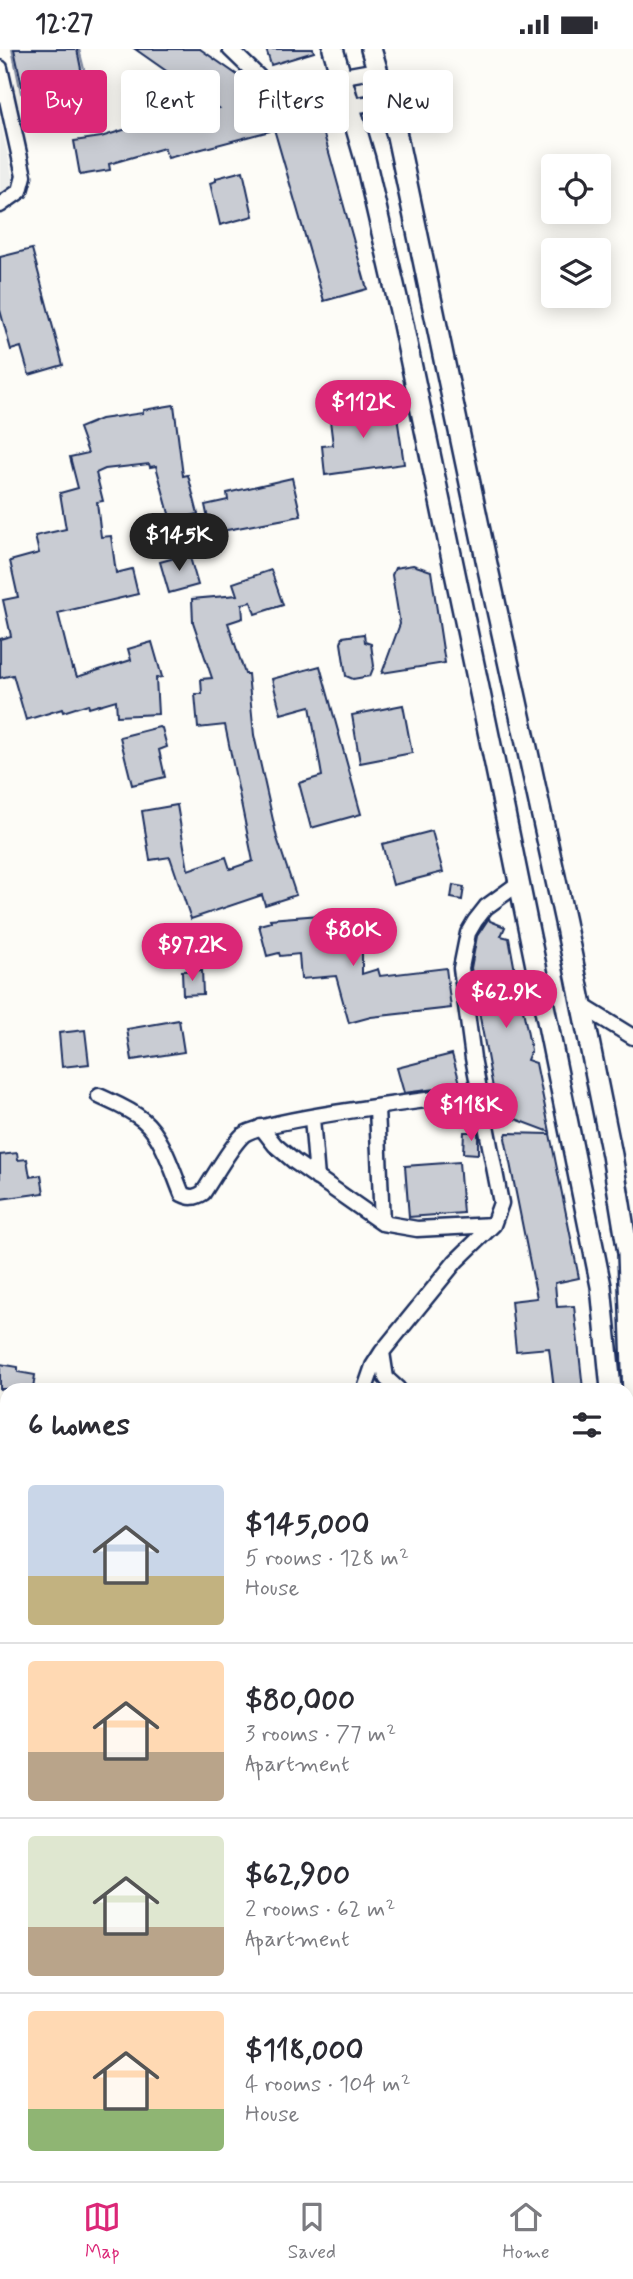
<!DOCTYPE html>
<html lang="en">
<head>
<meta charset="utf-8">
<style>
  body { margin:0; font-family:Mynerve,sans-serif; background:#f7f7f7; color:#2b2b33; height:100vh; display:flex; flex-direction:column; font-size:26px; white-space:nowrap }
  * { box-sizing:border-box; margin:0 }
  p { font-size:23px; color:#7c7c81 }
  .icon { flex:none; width:38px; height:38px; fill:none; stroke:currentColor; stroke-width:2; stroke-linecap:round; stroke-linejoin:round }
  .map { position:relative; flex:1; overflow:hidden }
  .panel { position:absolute; left:0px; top:1334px; width:634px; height:800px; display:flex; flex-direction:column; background:#fff; border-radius:21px 21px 0 0; box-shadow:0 4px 18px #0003 }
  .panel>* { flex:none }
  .guide { position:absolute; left:21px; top:21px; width:592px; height:63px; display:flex; gap:14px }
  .fabs { position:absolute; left:541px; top:105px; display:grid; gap:14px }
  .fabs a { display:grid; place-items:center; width:70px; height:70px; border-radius:7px; background:#fff; box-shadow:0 4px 18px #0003; font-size:35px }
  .price { position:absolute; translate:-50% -60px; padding:0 16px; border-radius:24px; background:#db2777; color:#fff; font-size:23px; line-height:46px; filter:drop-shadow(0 2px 4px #0008) }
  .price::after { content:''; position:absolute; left:50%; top:42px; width:21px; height:16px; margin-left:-10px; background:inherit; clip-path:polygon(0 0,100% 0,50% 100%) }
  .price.selected { background:#222; color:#fff }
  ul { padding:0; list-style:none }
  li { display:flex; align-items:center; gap:21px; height:175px; padding:0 28px }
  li+li { border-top:2px solid #e1e1e2 }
  li span { display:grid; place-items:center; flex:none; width:196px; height:140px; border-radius:7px; color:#555 }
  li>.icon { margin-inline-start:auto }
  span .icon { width:84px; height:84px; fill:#fffc; stroke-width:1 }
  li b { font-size:30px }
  h2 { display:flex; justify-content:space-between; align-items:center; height:84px; padding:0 28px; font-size:30px }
  .tag { padding:0 24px; border-radius:7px; background:#fff; box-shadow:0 4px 18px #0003; font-size:24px; line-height:63px }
  .tag.selected { background:#db2777; color:#fff }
  .status { display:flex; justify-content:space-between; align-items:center; height:49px; padding:0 35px; background:#fff; direction:ltr }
  .status svg { height:19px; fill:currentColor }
  .tabs { display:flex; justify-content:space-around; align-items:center; height:98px; border-top:2px solid #e1e1e2; background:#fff; font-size:19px; color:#7c7c81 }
  .tabs a { display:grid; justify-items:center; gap:4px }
  .tabs .selected { color:#db2777 }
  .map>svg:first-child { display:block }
  .built { fill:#edeeec }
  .green { fill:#e0e1e3; stroke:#7e88a0; stroke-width:2 }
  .building { fill:#c9ccd3; stroke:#1b2f5e; stroke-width:2 }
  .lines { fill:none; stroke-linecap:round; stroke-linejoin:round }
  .minor-casing { stroke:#1b2f5e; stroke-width:19 }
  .major-casing { stroke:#1b2f5e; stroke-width:24 }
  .minor { stroke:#fdfcf7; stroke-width:14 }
  .major { stroke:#fdfcf7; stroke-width:19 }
</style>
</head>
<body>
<div class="status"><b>12:27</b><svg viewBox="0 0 49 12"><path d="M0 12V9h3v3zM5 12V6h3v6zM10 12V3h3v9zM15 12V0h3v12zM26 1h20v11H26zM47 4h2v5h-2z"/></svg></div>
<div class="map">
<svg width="633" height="2132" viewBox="0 0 633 2132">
  <rect width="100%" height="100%" fill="#fdfcf7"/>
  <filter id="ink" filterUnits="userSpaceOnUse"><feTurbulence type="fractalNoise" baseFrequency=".0143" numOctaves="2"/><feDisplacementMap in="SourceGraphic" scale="14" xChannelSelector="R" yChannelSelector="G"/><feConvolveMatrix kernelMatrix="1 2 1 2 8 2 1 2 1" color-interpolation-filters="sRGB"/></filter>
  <g filter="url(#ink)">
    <path class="built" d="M0 69 14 136 0 144Z"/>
    <path class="green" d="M12 0H79L86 28 21 44Z"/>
    <path class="building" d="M14 0H77L82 25 22 37Z
      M135 0H200L256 39 262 51 270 82 168 109 164 99 109 115 110 121 80 126 74 92 101 88 149 73 150 76 219 59Z
      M266 0H313L314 3 271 16Z
      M320 71 367 240 324 252 274 80Z
      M243 122 253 167 220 176 210 134 216 132V129Z
      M32 200 63 316 29 326 21 298 11 301 0 261V208Z
      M395 354 404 415 325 426 322 397 333 396 329 363Z
      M174 356 183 427 188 426 198 465 171 472 156 417 150 418 149 415 105 420 96 424 103 452 97 453 101 488 111 487 116 524 132 520 138 545 58 564 72 620 74 619 77 628 131 611 128 600 152 593 162 628 156 629 158 665 117 667 116 651 89 659 88 655 63 663 62 660 26 671 13 626 0 629V590L11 587 3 551 18 548 10 512 39 504 35 487 66 480 60 444 78 439 70 408 88 404 79 379 101 370 143 364V361Z
      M292 429 301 467 211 484 205 456 228 451 227 444Z
      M189 505 198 536 169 544 160 513Z
      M413 516 431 522 445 614 382 624 400 575 392 526 395 519Z
      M271 521 283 556 255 565 251 553 242 555 243 569 228 574 245 625H248L254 686 277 789 296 846 265 856 262 846 191 870 170 808 150 811 142 762 177 756 188 821 226 808 230 820 253 812 225 676 198 679 195 645H202L201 630 212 629 193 573 192 550 237 546 233 534Z
      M364 585 365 593 371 595 374 617 370 627 353 630 346 627 341 594 343 588Z
      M320 617 361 765 311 779 299 734 322 727 310 657 281 665 272 630Z
      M403 656 412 704 360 714 352 666Z
      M159 678 162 679 167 698 159 701 165 728 132 736 120 688Z
      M432 782 443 823 393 836 382 795Z
      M453 836 464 838 462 851 451 849Z
      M345 864V890H362V925L378 920 380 927 446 919 451 959 371 968 349 974 336 927 301 930 299 905 280 907 279 904 267 907 259 876 271 873 270 870Z
      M489 869 490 872 505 878 501 887 509 889 517 933 511 947 521 951 531 1001 527 1011 536 1014 550 1083 497 1063 495 1051 499 1042 493 1039 471 919 477 887Z
      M202 921 203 945 183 946 182 922Z
      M179 971 184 1003 132 1011 127 980Z
      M85 981 89 1015 62 1018 59 984Z
      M452 1005 460 1034 435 1040 404 1044 397 1019Z
      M464 1083H478V1105L463 1104Z
      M507 1084 550 1085 579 1229 555 1234 557 1258 574 1257 583 1340H554L549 1299 516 1302 511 1252 537 1249 505 1089Z
      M17 1104 18 1111 27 1110 30 1128 41 1126 44 1144 0 1150V1106Z
      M459 1113 463 1164 409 1168 405 1117Z
      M0 1315 18 1318V1323L35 1326 33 1340H0Z"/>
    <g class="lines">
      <g class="minor-casing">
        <path id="minor" d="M230 0 263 32 278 62 288 66 386 52
          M0 19 24 127 20 142 0 156
          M263 32 289 37 377 21
          M581 956 633 988
          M99 1047C114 1054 130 1060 143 1071 163 1088 172 1121 182 1145 190 1149 195 1149 203 1144 214 1128 230 1098 243 1086 262 1070 443 1049 480 1044
          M377 1059 382 1174
          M312 1069 317 1129
          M261 1078 275 1096 295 1113 382 1174 417 1180 493 1176
          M365 1340 373 1317 382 1303
          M398 1340 386 1329 382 1303 456 1212 493 1176 501 1154 473 1009 461 919 468 884 475 872 486 858 519 834
          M0 1564 7 1595
          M626 2025H633
          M0 2074 7 2080
          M65 2126 73 2132
          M8 2132 13 2126
          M213 2132 216 2126
          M350 2132 351 2126
          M426 2132 427 2126
          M462 2132 463 2126"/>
      </g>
      <g class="major-casing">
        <path id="major" d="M333 0 365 110 401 266 497 725 601 1237 611 1340
          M371 0 397 87 488 520 565 873 612 1106 628 1204 633 1347
          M626 1583 633 1521
          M544 2132 545 2126
          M567 2132V2126"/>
      </g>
      <use href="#minor" class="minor"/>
      <use href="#major" class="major"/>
    </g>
  </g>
</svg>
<div class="fabs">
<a><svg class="icon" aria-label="locate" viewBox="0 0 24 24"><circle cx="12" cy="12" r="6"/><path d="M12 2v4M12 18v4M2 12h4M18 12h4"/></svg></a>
<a><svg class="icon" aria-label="layers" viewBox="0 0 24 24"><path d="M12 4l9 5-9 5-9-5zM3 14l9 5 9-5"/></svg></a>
</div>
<b class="price" style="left:363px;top:391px">$112K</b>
<b class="price selected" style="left:179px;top:524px">$145K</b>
<b class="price" style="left:353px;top:919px">$80K</b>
<b class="price" style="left:192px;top:934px">$97.2K</b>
<b class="price" style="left:506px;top:981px">$62.9K</b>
<b class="price" style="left:471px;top:1094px">$118K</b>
<div class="guide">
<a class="tag selected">Buy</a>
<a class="tag">Rent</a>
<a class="tag">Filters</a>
<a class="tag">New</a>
</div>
<section class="panel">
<h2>6 homes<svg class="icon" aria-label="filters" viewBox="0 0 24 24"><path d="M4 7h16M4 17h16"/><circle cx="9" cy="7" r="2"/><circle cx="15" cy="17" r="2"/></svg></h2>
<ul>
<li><span style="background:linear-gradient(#c9d6e8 65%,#c2b280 0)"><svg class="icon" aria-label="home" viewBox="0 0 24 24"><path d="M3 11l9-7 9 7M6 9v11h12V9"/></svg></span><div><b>$145,000</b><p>5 rooms · 128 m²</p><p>House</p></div></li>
<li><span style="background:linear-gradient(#ffd9b3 65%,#b9a48a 0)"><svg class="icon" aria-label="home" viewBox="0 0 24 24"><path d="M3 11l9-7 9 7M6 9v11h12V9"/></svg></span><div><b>$80,000</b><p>3 rooms · 77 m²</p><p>Apartment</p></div></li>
<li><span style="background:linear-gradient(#dfe7d0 65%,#b9a48a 0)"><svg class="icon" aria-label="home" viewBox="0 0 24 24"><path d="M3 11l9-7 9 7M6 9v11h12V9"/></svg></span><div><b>$62,900</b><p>2 rooms · 62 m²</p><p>Apartment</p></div></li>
<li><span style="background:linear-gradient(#ffd9b3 70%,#8fb573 0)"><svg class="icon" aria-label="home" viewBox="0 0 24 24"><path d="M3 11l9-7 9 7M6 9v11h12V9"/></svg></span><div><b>$118,000</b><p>4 rooms · 104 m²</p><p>House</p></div></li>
</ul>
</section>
</div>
<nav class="tabs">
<a class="selected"><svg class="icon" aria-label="map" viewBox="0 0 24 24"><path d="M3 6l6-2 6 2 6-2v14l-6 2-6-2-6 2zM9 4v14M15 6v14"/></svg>Map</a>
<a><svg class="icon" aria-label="saved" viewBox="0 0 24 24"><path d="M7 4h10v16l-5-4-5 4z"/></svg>Saved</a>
<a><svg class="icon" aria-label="home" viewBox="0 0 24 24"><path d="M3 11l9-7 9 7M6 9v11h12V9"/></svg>Home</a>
</nav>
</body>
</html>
